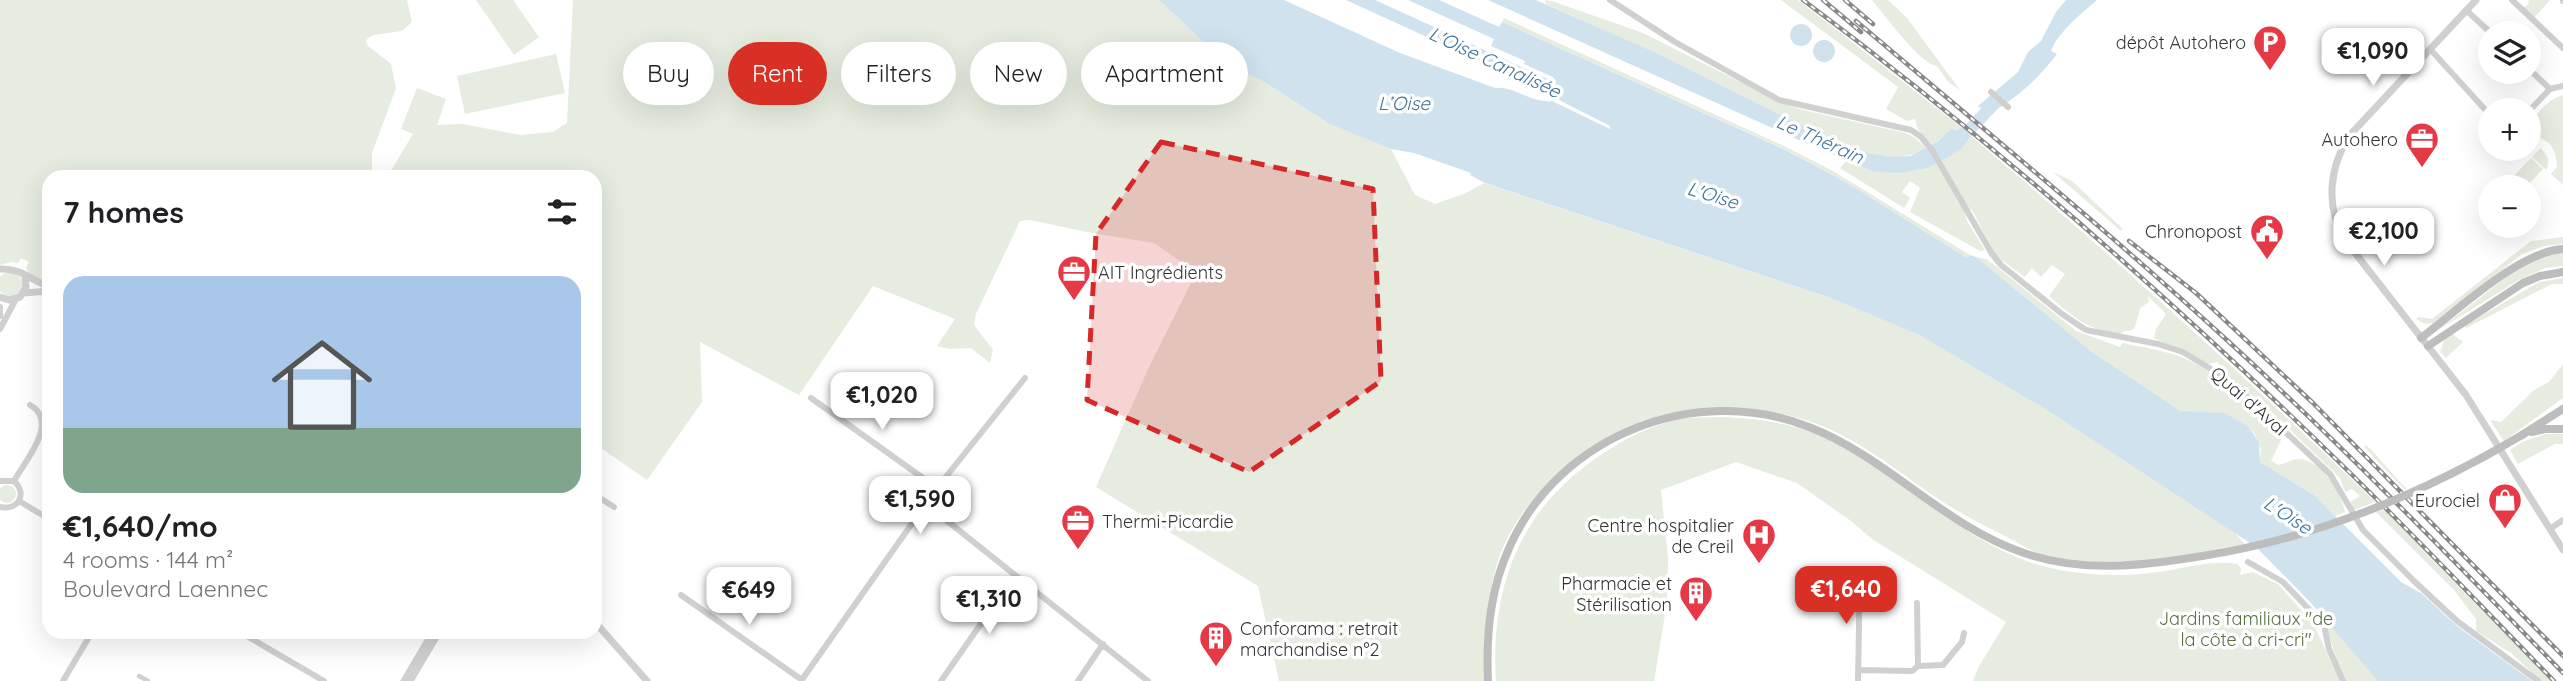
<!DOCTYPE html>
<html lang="en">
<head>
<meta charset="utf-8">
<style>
  body { margin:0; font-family:Quicksand,sans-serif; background:#f2f2f2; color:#202124; height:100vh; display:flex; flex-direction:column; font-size:26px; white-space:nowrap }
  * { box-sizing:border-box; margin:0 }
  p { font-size:23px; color:#757577 }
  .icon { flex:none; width:38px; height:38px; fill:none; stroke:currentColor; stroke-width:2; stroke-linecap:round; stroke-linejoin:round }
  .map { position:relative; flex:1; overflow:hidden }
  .drawer { position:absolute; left:42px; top:170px; width:560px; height:469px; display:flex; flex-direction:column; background:#fff; border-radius:21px; box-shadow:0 7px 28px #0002 }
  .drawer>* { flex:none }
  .hud { position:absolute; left:623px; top:42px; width:665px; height:63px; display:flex; gap:14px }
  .tools { position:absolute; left:2478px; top:21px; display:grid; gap:14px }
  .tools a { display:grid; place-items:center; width:63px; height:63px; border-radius:50%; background:#fff; box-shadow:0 7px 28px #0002; font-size:35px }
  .price { position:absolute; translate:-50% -60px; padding:0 16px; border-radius:14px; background:#fff; color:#222; font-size:23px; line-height:46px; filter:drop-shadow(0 2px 4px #0008) }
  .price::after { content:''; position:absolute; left:50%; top:42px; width:21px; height:16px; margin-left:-10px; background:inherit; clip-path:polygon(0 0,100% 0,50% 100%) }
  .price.on { background:#d93025; color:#fff }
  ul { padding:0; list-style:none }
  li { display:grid; align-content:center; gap:14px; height:371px; padding:0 21px }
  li+li { border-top:2px solid #e0e0e0 }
  li span { display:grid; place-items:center; height:217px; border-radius:21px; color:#555 }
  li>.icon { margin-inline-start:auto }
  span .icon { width:126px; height:126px; fill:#fffc; stroke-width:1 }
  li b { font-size:30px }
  h2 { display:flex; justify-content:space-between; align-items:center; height:84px; padding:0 21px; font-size:30px }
  .chip { padding:0 24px; border-radius:32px; background:#fff; box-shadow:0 7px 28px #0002; font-size:24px; line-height:63px }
  .chip.on { background:#d93025; color:#fff }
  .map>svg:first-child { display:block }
  .green { fill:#e6ecdf }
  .water { fill:#cfe2ee }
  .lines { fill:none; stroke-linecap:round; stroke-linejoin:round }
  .river { stroke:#cfe2ee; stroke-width:12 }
  .pedestrian { stroke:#d0d0d0; stroke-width:4.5 }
  .minor { stroke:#d0d0d0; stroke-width:6 }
  .tertiary { stroke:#d0d0d0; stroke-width:7 }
  .secondary { stroke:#bdbdbd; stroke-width:8 }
  .rail-casing { stroke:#888; stroke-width:4.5 }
  .rail { stroke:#fff; stroke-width:2; stroke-dasharray:5; stroke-linecap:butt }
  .secondary-bridge { stroke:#bdbdbd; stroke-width:8 }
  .marked { fill:#d62828; fill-opacity:0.2; stroke:#d62828; stroke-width:5; stroke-dasharray:14 9; stroke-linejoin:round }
  .labels { text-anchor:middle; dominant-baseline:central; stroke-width:7; stroke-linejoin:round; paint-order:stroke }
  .poi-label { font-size:18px; fill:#333; stroke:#fff; text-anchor:end }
  .street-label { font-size:18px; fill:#333; stroke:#fff }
  .park-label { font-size:18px; fill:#56703f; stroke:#fff }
  .water-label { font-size:19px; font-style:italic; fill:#3f7597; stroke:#fff }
</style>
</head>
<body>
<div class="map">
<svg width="2563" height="681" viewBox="0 0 2563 681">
  <rect width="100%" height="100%" fill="#fff"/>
  <path class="green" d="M0 0H407L412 22 402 31 373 35 366 40 367 45 391 64 396 88 372 153V177H49V284L29 274 26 268 29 262 21 258 18 263 11 262 0 265Z
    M476 0H513L539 37 514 55Z
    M573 0H1159L1227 64 1261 80 1323 120 1391 149 1415 195 1435 204 1464 194 1484 183 1828 297 1919 335 2047 410 2234 532 2245 544C2176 556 2110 571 2041 554 2028 550 2015 541 2003 535 1979 523 1956 511 1934 496 1897 471 1864 443 1822 426 1725 388 1611 409 1542 489 1524 509 1506 534 1498 561 1486 600 1483 640 1485 681H1279L1258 586 1096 487 1149 367 1191 283 1194 271 1154 243 1087 232 1030 220 1020 221 976 314 974 325 993 350 990 363 971 348 950 349 937 346 955 319 873 286 799 395 700 342 702 402 647 480 595 444V177H387L413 134 401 129 417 88 446 99 437 125 463 124 520 135 553 132 567 123Z
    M1545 0 1552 1 1643 33 1784 104 1803 110 1905 133 1914 137 1927 149 1967 140 1971 136C2110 254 2244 375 2375 502L2354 510 2350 502 2360 496 2352 489 2345 492 2340 478 2263 404 2220 370 2218 362 2209 364 2154 338 2156 329 2166 314 2148 296 2149 302 2140 308 2135 327 2131 331H2125L2121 334C2090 332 2072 316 2049 296L2065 274 2052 265 2041 277 2032 268 2025 277 1996 256 1972 210 1969 209 1965 213 1967 221 1985 250 1980 251 1910 212 1920 188 1910 181 1902 192 1910 198 1904 208 1840 168 1846 161 1871 171 1918 153C1902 158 1886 158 1871 154 1823 141 1778 114 1735 92 1672 61 1610 33 1546 4Z
    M1781 0H1798L1961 127 1957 132 1952 128 1931 147 1918 129 1915 119 1907 121 1886 109 1898 87Z
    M1872 0H1888L1907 18 1960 90 1948 82 1937 66C1920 64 1884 14 1872 0Z
    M2528 0H2550L2534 18 2524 8 2529 3Z
    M1504 18 1786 147 1833 171 1970 255 1967 258 1849 184 1787 150 1502 22Z
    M556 54 565 93 465 114 457 76Z
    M2563 95V185L2551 174 2557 167C2556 143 2548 142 2529 132 2531 118 2547 99 2563 95Z
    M2541 148C2547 156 2551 160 2546 170L2532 157Z
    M2531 158 2543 169 2526 187H2509L2506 184Z
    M2053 172 2072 181 2123 229 2121 231Z
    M2563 237V244L2544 246 2522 254 2433 323 2425 324 2416 319 2419 317 2432 319 2531 241Z
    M2563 252V266L2545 268 2517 281 2440 329 2518 268 2538 257Z
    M1976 257 1986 259 1996 266 2076 331 2120 347 2122 343C2142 347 2162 350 2181 357 2219 372 2252 404 2280 433L2281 440 2271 461 2279 465C2286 463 2293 459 2300 459 2323 461 2341 493 2345 512L2335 516 2314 495 2260 462 2261 450 2255 434 2248 426 2225 413 2180 412 2092 352Z
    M-2 284a12 12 0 1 1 24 0a12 12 0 1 1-24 0Z
    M2563 278V284H2552L2466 328 2464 326 2539 282Z
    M2451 333 2463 342 2446 358 2440 352 2444 340Z
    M2563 364V398L2504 441 2490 420 2501 422 2534 390 2549 382Z
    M1727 417C1759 419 1791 423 1820 436 1895 469 1951 534 2029 562 2071 576 2121 578 2165 571 2190 567 2213 560 2238 564L2241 569 2240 575 2253 572 2278 584 2314 625 2340 681H1973L1978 668 2006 622 1872 539 1851 521 1797 483 1736 462 1661 490 1668 558 1667 602 1654 681H1496C1490 582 1523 502 1610 449 1633 434 1662 421 1689 418 1702 417 1715 417 1727 417Z
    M2545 434H2563V444H2555L2518 464 2510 450 2522 442Z
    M2366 445C2381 459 2392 475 2407 489L2405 490 2364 447Z
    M-2 494a9 9 0 1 1 18 0a9 9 0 1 1-18 0Z
    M2384 510 2551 681H2541L2511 653 2476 631V619L2454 590 2376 512Z
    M2320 611 2381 681H2343L2328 631 2319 616Z"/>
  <path class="water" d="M1159 0H1284L1400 53 1495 88C1515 86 1532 104 1552 101L1610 129V126L1512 76 1346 0H1375L1552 81 1554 80 1553 77 1524 64 1525 61 1491 46 1494 39 1408 0H1439L1499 27 1502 22 1786 150 1849 184 1967 258 1970 255 1976 257 2092 352 2180 411 2225 413 2248 426 2259 442 2260 462 2314 495 2401 582 2421 593 2457 626 2532 681H2378L2311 603 2256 547 2047 410 1919 335 1828 297 1485 183 1470 175 1471 173 1414 153 1391 149 1328 123 1261 80 1227 64Z
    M1488 0H1536L1656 53 1809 129 1868 153 1891 157 1911 156 1937 142 1952 128 1957 131 1961 127 1971 136 1960 150 1928 168 1898 173 1871 171 1801 141Z
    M2066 0H2097C2081 14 2059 31 2051 51L2057 54C2037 80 2016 99 1988 114L1978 106 2018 72 2028 52 2041 41 2056 12Z
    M1790 35a11 11 0 1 1 22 0a11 11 0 1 1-22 0Z
    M1813 51a11 11 0 1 1 22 0a11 11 0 1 1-22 0Z"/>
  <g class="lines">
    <path class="river" d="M1954 141 1967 132 1997 101"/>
    <path class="pedestrian" d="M139 676 148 681"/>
    <path class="minor" d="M1610 0 1675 42 1779 100 1911 130 1920 136 1932 150 1992 254 2001 265 2062 314 2086 330 2158 344 2183 352 2232 382 2330 474 2363 530 2414 581 2457 621 2538 681
      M2512 0 2563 48
      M2563 0V1
      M2466 10 2491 33
      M2430 49 2490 115
      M2529 69 2550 89 2529 111
      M2550 89 2563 86
      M1991 92 2008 107
      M0 307V316
      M0 329 16 299
      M811 398 937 488
      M0 481H14C28 494 18 511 0 507
      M14 481C25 461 60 422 30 405
      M595 495 614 507
      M19 501 49 519
      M926 504 1148 681
      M2550 529 2563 520
      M2248 562 2283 582 2324 625 2329 649 2343 681
      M681 595 802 680
      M1917 603 1918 666
      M240 632 324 681
      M1859 670 1912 671 1918 666 1943 665 1962 642 1964 633
      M63 681 92 632
      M801 681 937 488 1025 378
      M941 681 1015 575
      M1078 681 1103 644
      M1858 681 1860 571"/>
    <path class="tertiary" d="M2476 0 2350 135C2329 167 2325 207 2345 240L2466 395 2563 550
      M0 269C20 268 30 279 49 287
      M24 293 49 291
      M0 297 9 300 20 297 26 287 25 277
      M595 622 647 681
      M404 681 433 632
      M410 681 439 632"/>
    <path class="secondary" d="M2421 338C2457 311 2520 251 2563 249
      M2428 346 2523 283 2540 276 2563 272
      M2532 432 2545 429H2563
      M2522 435 2563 409
      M1488 681C1486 634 1490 589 1510 546 1560 435 1696 382 1809 427 1887 457 1944 526 2024 553 2082 573 2142 566 2202 556"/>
    <g class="rail-casing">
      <path id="rail" d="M1803 0C1991 140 2175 302 2343 466 2415 536 2484 609 2554 681
        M1823 0 1861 32
        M1845 0 1873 24
        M1856 21C1981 127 2108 231 2229 342 2345 448 2454 561 2563 673
        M2129 241 2196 293 2313 403 2563 656"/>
    </g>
    <use href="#rail" class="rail"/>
    <path class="secondary-bridge" d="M2202 556C2314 539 2425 493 2522 435"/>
  </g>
  <path class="marked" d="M1161 142 1373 189 1381 381 1249 472 1087 400 1096 234Z"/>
  <defs>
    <g id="parking-pin" transform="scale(1.75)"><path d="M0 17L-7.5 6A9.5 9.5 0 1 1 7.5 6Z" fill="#e63946" stroke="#fff"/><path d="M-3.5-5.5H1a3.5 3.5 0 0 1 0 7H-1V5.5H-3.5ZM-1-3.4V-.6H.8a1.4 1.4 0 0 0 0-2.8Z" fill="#fff"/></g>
    <g id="office-pin" transform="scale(1.75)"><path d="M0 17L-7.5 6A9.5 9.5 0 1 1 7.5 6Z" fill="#e63946" stroke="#fff"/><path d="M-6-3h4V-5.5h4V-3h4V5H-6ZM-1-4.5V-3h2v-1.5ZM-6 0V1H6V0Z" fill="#fff"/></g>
    <g id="civic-pin" transform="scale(1.75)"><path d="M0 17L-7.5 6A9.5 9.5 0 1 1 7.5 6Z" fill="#e63946" stroke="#fff"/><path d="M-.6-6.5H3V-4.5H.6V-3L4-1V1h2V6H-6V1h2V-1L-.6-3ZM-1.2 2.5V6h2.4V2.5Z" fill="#fff"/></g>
    <g id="shop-pin" transform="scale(1.75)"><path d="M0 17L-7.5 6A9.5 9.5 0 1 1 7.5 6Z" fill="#e63946" stroke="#fff"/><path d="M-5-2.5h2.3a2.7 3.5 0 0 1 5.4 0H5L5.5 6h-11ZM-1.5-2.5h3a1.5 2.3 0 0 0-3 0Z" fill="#fff"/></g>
    <g id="hospital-pin" transform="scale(1.75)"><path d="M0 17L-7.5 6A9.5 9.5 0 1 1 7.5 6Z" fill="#e63946" stroke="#fff"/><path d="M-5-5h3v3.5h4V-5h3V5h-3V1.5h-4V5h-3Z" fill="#fff"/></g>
    <g id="building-pin" transform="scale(1.75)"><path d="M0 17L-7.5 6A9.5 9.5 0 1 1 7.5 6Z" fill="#e63946" stroke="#fff"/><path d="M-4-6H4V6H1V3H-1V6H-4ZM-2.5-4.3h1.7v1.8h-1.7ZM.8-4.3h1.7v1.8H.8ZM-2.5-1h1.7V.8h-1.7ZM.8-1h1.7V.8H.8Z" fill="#fff"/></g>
  </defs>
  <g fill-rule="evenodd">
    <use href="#parking-pin" x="2270" y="42"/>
    <use href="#office-pin" x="2422" y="139"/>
    <use href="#civic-pin" x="2267" y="231"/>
    <use href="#office-pin" x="1074" y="272"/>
    <use href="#shop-pin" x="2505" y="500"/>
    <use href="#office-pin" x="1078" y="521"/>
    <use href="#hospital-pin" x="1759" y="535"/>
    <use href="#building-pin" x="1696" y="593"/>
    <use href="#building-pin" x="1216" y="638"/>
  </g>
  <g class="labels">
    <g class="poi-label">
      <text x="2246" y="42">dépôt Autohero</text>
      <text x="2398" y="139">Autohero</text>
      <text x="2242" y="231">Chronopost</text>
      <text x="1098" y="272" text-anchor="start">AIT Ingrédients</text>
      <text x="2480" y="500">Eurociel</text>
      <text x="1102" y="521" text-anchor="start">Thermi-Picardie</text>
      <text x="1734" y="525">Centre hospitalier<tspan x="1734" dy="21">de Creil</tspan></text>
      <text x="1672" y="583">Pharmacie et<tspan x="1672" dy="21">Stérilisation</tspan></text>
      <text x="1240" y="628" text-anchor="start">Conforama : retrait<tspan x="1240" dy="21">marchandise n°2</tspan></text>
    </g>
    <g class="street-label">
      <text transform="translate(2249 401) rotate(41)">Quai d'Aval</text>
    </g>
    <g class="park-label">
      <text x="2246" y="618">Jardins familiaux "de<tspan x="2246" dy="21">la côte à cri-cri"</tspan></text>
    </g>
    <g class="water-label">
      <text transform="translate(1495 62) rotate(25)">L'Oise Canalisée</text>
      <text x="1404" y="103">L’Oise</text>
      <text transform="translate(1820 139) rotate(24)">Le Thérain</text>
      <text transform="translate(1713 195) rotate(17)">L'Oise</text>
      <text transform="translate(2288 515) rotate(33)">L'Oise</text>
    </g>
  </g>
</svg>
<div class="tools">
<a><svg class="icon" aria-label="layers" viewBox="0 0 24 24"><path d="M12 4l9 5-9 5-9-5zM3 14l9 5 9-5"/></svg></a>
<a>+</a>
<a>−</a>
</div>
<b class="price" style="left:2373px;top:88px">€1,090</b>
<b class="price" style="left:2384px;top:268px">€2,100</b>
<b class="price" style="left:882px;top:432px">€1,020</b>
<b class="price" style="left:920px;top:536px">€1,590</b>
<b class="price on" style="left:1846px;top:626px">€1,640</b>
<b class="price" style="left:749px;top:627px">€649</b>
<b class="price" style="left:989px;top:636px">€1,310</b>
<div class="hud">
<a class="chip">Buy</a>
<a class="chip on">Rent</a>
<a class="chip">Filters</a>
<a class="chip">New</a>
<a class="chip">Apartment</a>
</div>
<section class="drawer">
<h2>7 homes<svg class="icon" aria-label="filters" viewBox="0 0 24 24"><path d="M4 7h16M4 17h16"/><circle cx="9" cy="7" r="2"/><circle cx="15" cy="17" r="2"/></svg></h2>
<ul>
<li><span style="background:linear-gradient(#a9c7e8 70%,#7fa58c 0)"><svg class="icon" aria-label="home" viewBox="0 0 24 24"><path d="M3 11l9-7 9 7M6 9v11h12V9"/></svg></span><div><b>€1,640/mo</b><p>4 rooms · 144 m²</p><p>Boulevard Laennec</p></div></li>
</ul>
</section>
</div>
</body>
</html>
